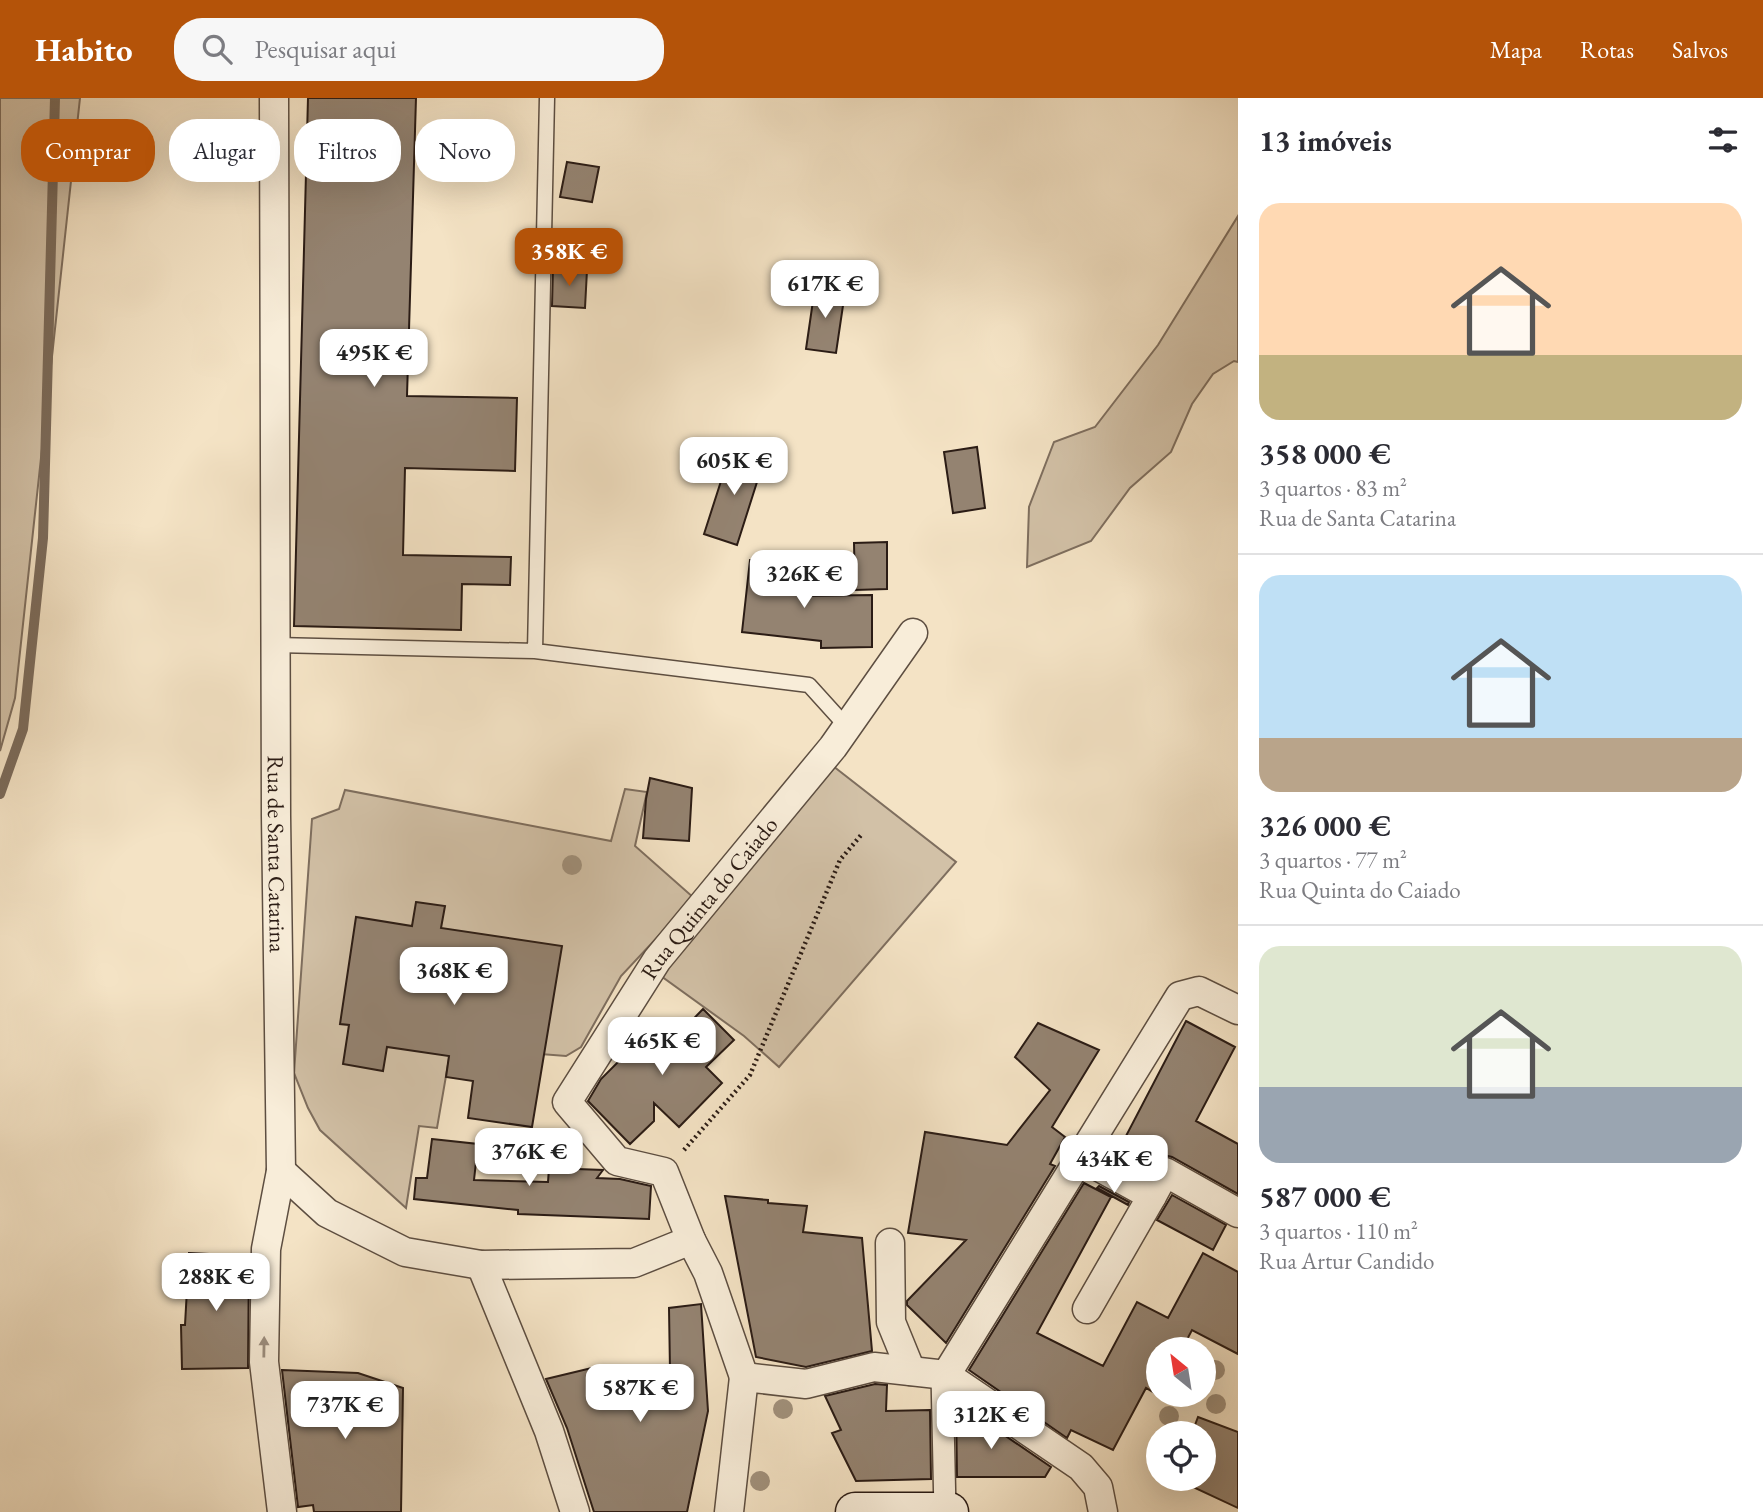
<!DOCTYPE html>
<html lang="pt">
<head>
<meta charset="utf-8">
<style>
  body { margin:0; font-family:"EB Garamond",serif; background:#f7f7f7; color:#2b2b33; height:100vh; display:flex; flex-direction:column; font-size:26px; white-space:nowrap }
  * { box-sizing:border-box; margin:0 }
  p { font-size:23px; color:#7c7c81 }
  .icon { flex:none; width:38px; height:38px; fill:none; stroke:currentColor; stroke-width:2; stroke-linecap:round; stroke-linejoin:round }
  .map { position:relative; flex:1; overflow:hidden }
  .details { display:flex; flex-direction:column; background:#fff; width:525px }
  .details>* { flex:none }
  .banner { position:absolute; left:21px; top:21px; width:665px; height:63px; display:flex; gap:14px }
  .needle { width:46px; rotate:330deg }
  .tools { position:absolute; left:1146px; top:1239px; display:grid; gap:14px }
  .tools a { display:grid; place-items:center; width:70px; height:70px; border-radius:50%; background:#fff; box-shadow:0 7px 28px #0002; font-size:35px }
  .price { position:absolute; translate:-50% -60px; padding:0 16px; border-radius:14px; background:#fff; color:#222; font-size:23px; line-height:46px; filter:drop-shadow(0 2px 4px #0008) }
  .price::after { content:''; position:absolute; left:50%; top:42px; width:21px; height:16px; margin-left:-10px; background:inherit; clip-path:polygon(0 0,100% 0,50% 100%) }
  .price.on { background:#b45309; color:#fff }
  ul { padding:0; list-style:none }
  li { display:grid; align-content:center; gap:14px; height:371px; padding:0 21px }
  li+li { border-top:2px solid #e1e1e2 }
  li span { display:grid; place-items:center; height:217px; border-radius:21px; color:#555 }
  li>.icon { margin-inline-start:auto }
  span .icon { width:126px; height:126px; fill:#fffc; stroke-width:1 }
  li b { font-size:30px }
  h2 { display:flex; justify-content:space-between; align-items:center; height:84px; padding:0 21px; font-size:30px }
  .tag { padding:0 24px; border-radius:28px; background:#fff; box-shadow:0 7px 28px #0002; font-size:24px; line-height:63px }
  .tag.on { background:#b45309; color:#fff }
  header { display:flex; align-items:center; gap:42px; box-sizing:border-box; height:98px; padding:0 35px; background:#b45309; color:#fff }
  header strong { font-size:33px }
  nav { display:flex; gap:38px; margin-inline-start:auto; font-size:24px }
  .search { width:490px; height:63px; background:#f7f7f7; display:flex; align-items:center; gap:18px; box-sizing:border-box; padding:0 24px; border-radius:28px; color:#7c7c81; font-size:26px }
  main { display:flex; flex:1; min-height:0 }
  .map>svg:first-child { display:block }
  .green { fill:#d2c1a7; stroke:#7e6e5e; stroke-width:2 }
  .lines { fill:none; stroke-linecap:round; stroke-linejoin:round }
  .stream { stroke:#7b6b5b; stroke-width:10 }
  .building { fill:#948371; stroke:#2b1c15; stroke-width:2 }
  .service-casing { stroke:#5d4e41; stroke-width:17 }
  .pedestrian-casing { stroke:#5d4e41; stroke-width:24 }
  .minor-casing { stroke:#5d4e41; stroke-width:31 }
  .secondary-casing { stroke:#2b1c15; stroke-width:41 }
  .path { stroke:#2b1c15; stroke-width:4.5; stroke-dasharray:2 3.5; stroke-linecap:butt }
  .service { stroke:#f8edd9; stroke-width:14 }
  .pedestrian { stroke:#f8edd9; stroke-width:21 }
  .minor { stroke:#f8edd9; stroke-width:28 }
  .secondary { stroke:#f8edd9; stroke-width:38 }
  .tree { fill:#a1917c }
  .oneway { fill:#9c8f81 }
  .labels { text-anchor:middle; dominant-baseline:central; stroke-width:7; stroke-linejoin:round; paint-order:stroke }
  .street-label { font-size:23px; fill:#2b1c15; stroke:#f8edd9 }
</style>
</head>
<body>
<header>
<strong>Habito</strong>
<div class="search"><svg class="icon" aria-label="search" viewBox="0 0 24 24"><circle cx="10" cy="10" r="6"/><path d="M15 15l6 6"/></svg>Pesquisar aqui</div>
<nav><a>Mapa</a><a>Rotas</a><a>Salvos</a></nav>
</header>
<main>
<div class="map">
<svg width="1238" height="1414" viewBox="0 0 1238 1414">
  <rect width="100%" height="100%" fill="#f4e3c5"/>
  <filter id="stains"><feTurbulence type="fractalNoise" baseFrequency=".00286" numOctaves="4"/><feColorMatrix values="0 0 0 0 .2 0 0 0 0 .09 0 0 0 0 .02 0 0 0 .5 -.17"/></filter>
  <radialGradient id="worn" r=".72"><stop offset=".6" stop-color="#630" stop-opacity="0"/><stop offset="1" stop-color="#630" stop-opacity=".3"/></radialGradient>
  <path class="green" d="M0 0H80L15 600 0 653Z
    M1238 118V264L1234 263 1213 276 1192 306 1171 354 1130 390 1091 443 1027 469 1029 409 1054 344 1095 329 1158 247Z
    M833 668 956 764 779 969 744 938 661 878Z
    M625 691 647 694 635 748 694 800 621 878 581 949 566 958 451 949 437 1030 419 1028 406 1110 320 1032 308 1010 294 975 312 721 339 711 345 692 611 743Z"/>
  <g class="lines">
    <path class="stream" d="M0 696 23 631 43 440 55 0"/>
  </g>
  <path class="building" d="M308 0H416L407 298 517 300 515 373 405 370 403 457 511 459 510 487 462 486 461 532 294 528Z
    M567 64 599 69 592 104 560 99Z
    M553 170 587 172 585 210 552 208Z
    M815 189 845 194 836 255 806 251Z
    M977 349 985 410 953 415 944 354Z
    M731 352 764 362 737 447 704 436Z
    M887 444V491L855 492 854 445Z
    M750 462 802 468 799 498 872 497V549L821 550V543L742 534Z
    M650 680 692 690 689 743 643 740 646 701Z
    M416 804 445 808 441 830 562 848 532 1029 468 1020 473 983 446 979 449 958 387 949 383 973 343 966 349 927 340 926 356 819 412 828Z
    M703 911 734 942 706 969 722 985 679 1029 654 1005V1023L630 1046 588 1003 601 981 659 923 675 940Z
    M1186 923 1235 949 1196 1023 1238 1046V1096L1172 1059 1164 1057 1157 1060 1145 1075 1115 1059Z
    M1038 925 1099 952 1052 1029 1065 1039 1050 1066 1055 1068 946 1245 907 1207V1203L966 1142 908 1135 925 1034 1007 1047 1050 992 1015 959Z
    M432 1041 478 1046 474 1082 548 1084 549 1070 603 1072 597 1080 620 1081 651 1088 649 1121 518 1116V1112L414 1101 416 1080H427Z
    M1084 1085 1111 1099 1037 1235 1103 1268 1137 1204 1168 1220 1203 1155 1238 1174V1256L1192 1232 1182 1251H1158V1297L1146 1290 1113 1352 1071 1332 1067 1340 969 1272Z
    M1099 1088 1129 1104 1128 1107 1097 1090Z
    M1172 1097 1226 1127 1213 1152 1157 1122Z
    M725 1098 768 1102V1105L807 1108 803 1134 862 1140 872 1253 806 1269 756 1259Z
    M189 1155 249 1158 248 1270 182 1271 181 1227H185Z
    M701 1206 708 1313 687 1414H594L567 1330 546 1281 600 1268 670 1273 669 1210Z
    M282 1272 358 1275 403 1290 401 1414H314L313 1407 298 1409Z
    M875 1286 887 1287 886 1313 930 1312 931 1381 856 1383 832 1335 841 1332 825 1298Z
    M956 1304 1051 1369 1045 1379H957Z
    M1198 1319 1238 1334V1410L1176 1381H1204V1335H1192Z"/>
  <g class="lines">
    <g class="service-casing">
      <path id="service" d="M276 547 535 553 809 587 847 629
        M535 553 547 0"/>
    </g>
    <g class="pedestrian-casing">
      <path id="pedestrian" d="M942 1276 945 1414"/>
    </g>
    <g class="minor-casing">
      <g id="minor">
        <path id="s1" d="M274 0 276 718 281 1073 266 1151 264 1264 282 1414"/>
        <path d="M1081 1059 1152 1098 1087 1211"/>
        <path d="M281 1073 327 1115 405 1154 481 1167 634 1165 691 1142"/>
        <path d="M1152 1098 1165 1074 1238 1115"/>
        <path d="M890 1145 891 1224 911 1273"/>
        <path d="M481 1167 549 1333 575 1414"/>
        <path d="M946 1277 1180 898 1199 893 1238 912"/>
        <path id="s2" d="M744 1279 708 1175 691 1142 664 1074 617 1063 567 1004 657 862 833 649 913 535"/>
        <path d="M729 1414 744 1279 806 1286 874 1269 946 1277 1081 1369 1098 1389 1103 1414"/>
      </g>
    </g>
    <g class="secondary-casing">
      <path id="secondary" d="M855 1414H949"/>
    </g>
    <path class="path" d="M684 1052 750 977 840 762 862 736"/>
    <use href="#service" class="service"/>
    <use href="#pedestrian" class="pedestrian"/>
    <use href="#minor" class="minor"/>
    <use href="#secondary" class="secondary"/>
  </g>
  <g class="tree">
    <circle cx="572" cy="767" r="10"/>
    <circle cx="1215" cy="1272" r="10"/>
    <circle cx="1216" cy="1306" r="10"/>
    <circle cx="783" cy="1311" r="10"/>
    <circle cx="1169" cy="1318" r="10"/>
    <circle cx="760" cy="1383" r="10"/>
  </g>
  <defs><path id="oneway-solid" d="M-6-.8H1V-3.2L6.5 0L1 3.2V.8H-6Z" transform="scale(1.75)"/></defs>
  <use class="oneway" href="#oneway-solid" transform="translate(264 1249) rotate(-89)"/>
  <g class="labels">
    <g class="street-label">
      <text stroke="none"><textPath href="#s1" startOffset="756">Rua de Santa Catarina</textPath></text>
      <text stroke="none"><textPath href="#s2" startOffset="595">Rua Quinta do Caiado</textPath></text>
    </g>
  </g>
  <rect width="100%" height="100%" filter="url(#stains)"/>
  <rect width="100%" height="100%" fill="url(#worn)"/>
</svg>
<div class="tools">
<a><svg class="needle" viewBox="-14 -14 28 28"><path d="M0-13l5 13h-10z" fill="#e53935"/><path d="M0 13l5-13h-10z" fill="#7c7c81"/></svg></a>
<a><svg class="icon" aria-label="locate" viewBox="0 0 24 24"><circle cx="12" cy="12" r="6"/><path d="M12 2v4M12 18v4M2 12h4M18 12h4"/></svg></a>
</div>
<b class="price on" style="left:569px;top:190px">358K €</b>
<b class="price" style="left:825px;top:222px">617K €</b>
<b class="price" style="left:374px;top:291px">495K €</b>
<b class="price" style="left:734px;top:399px">605K €</b>
<b class="price" style="left:804px;top:512px">326K €</b>
<b class="price" style="left:454px;top:909px">368K €</b>
<b class="price" style="left:662px;top:979px">465K €</b>
<b class="price" style="left:529px;top:1090px">376K €</b>
<b class="price" style="left:1114px;top:1097px">434K €</b>
<b class="price" style="left:216px;top:1215px">288K €</b>
<b class="price" style="left:640px;top:1326px">587K €</b>
<b class="price" style="left:345px;top:1343px">737K €</b>
<b class="price" style="left:991px;top:1353px">312K €</b>
<div class="banner">
<a class="tag on">Comprar</a>
<a class="tag">Alugar</a>
<a class="tag">Filtros</a>
<a class="tag">Novo</a>
</div>
</div>
<section class="details">
<h2>13 imóveis<svg class="icon" aria-label="filters" viewBox="0 0 24 24"><path d="M4 7h16M4 17h16"/><circle cx="9" cy="7" r="2"/><circle cx="15" cy="17" r="2"/></svg></h2>
<ul>
<li><span style="background:linear-gradient(#ffd9b3 70%,#c2b280 0)"><svg class="icon" aria-label="home" viewBox="0 0 24 24"><path d="M3 11l9-7 9 7M6 9v11h12V9"/></svg></span><div><b>358 000 €</b><p>3 quartos · 83 m²</p><p>Rua de Santa Catarina</p></div></li>
<li><span style="background:linear-gradient(#bfe0f5 75%,#b9a48a 0)"><svg class="icon" aria-label="home" viewBox="0 0 24 24"><path d="M3 11l9-7 9 7M6 9v11h12V9"/></svg></span><div><b>326 000 €</b><p>3 quartos · 77 m²</p><p>Rua Quinta do Caiado</p></div></li>
<li><span style="background:linear-gradient(#dfe7d0 65%,#9aa5b1 0)"><svg class="icon" aria-label="home" viewBox="0 0 24 24"><path d="M3 11l9-7 9 7M6 9v11h12V9"/></svg></span><div><b>587 000 €</b><p>3 quartos · 110 m²</p><p>Rua Artur Candido</p></div></li>
</ul>
</section>
</main>
</body>
</html>
